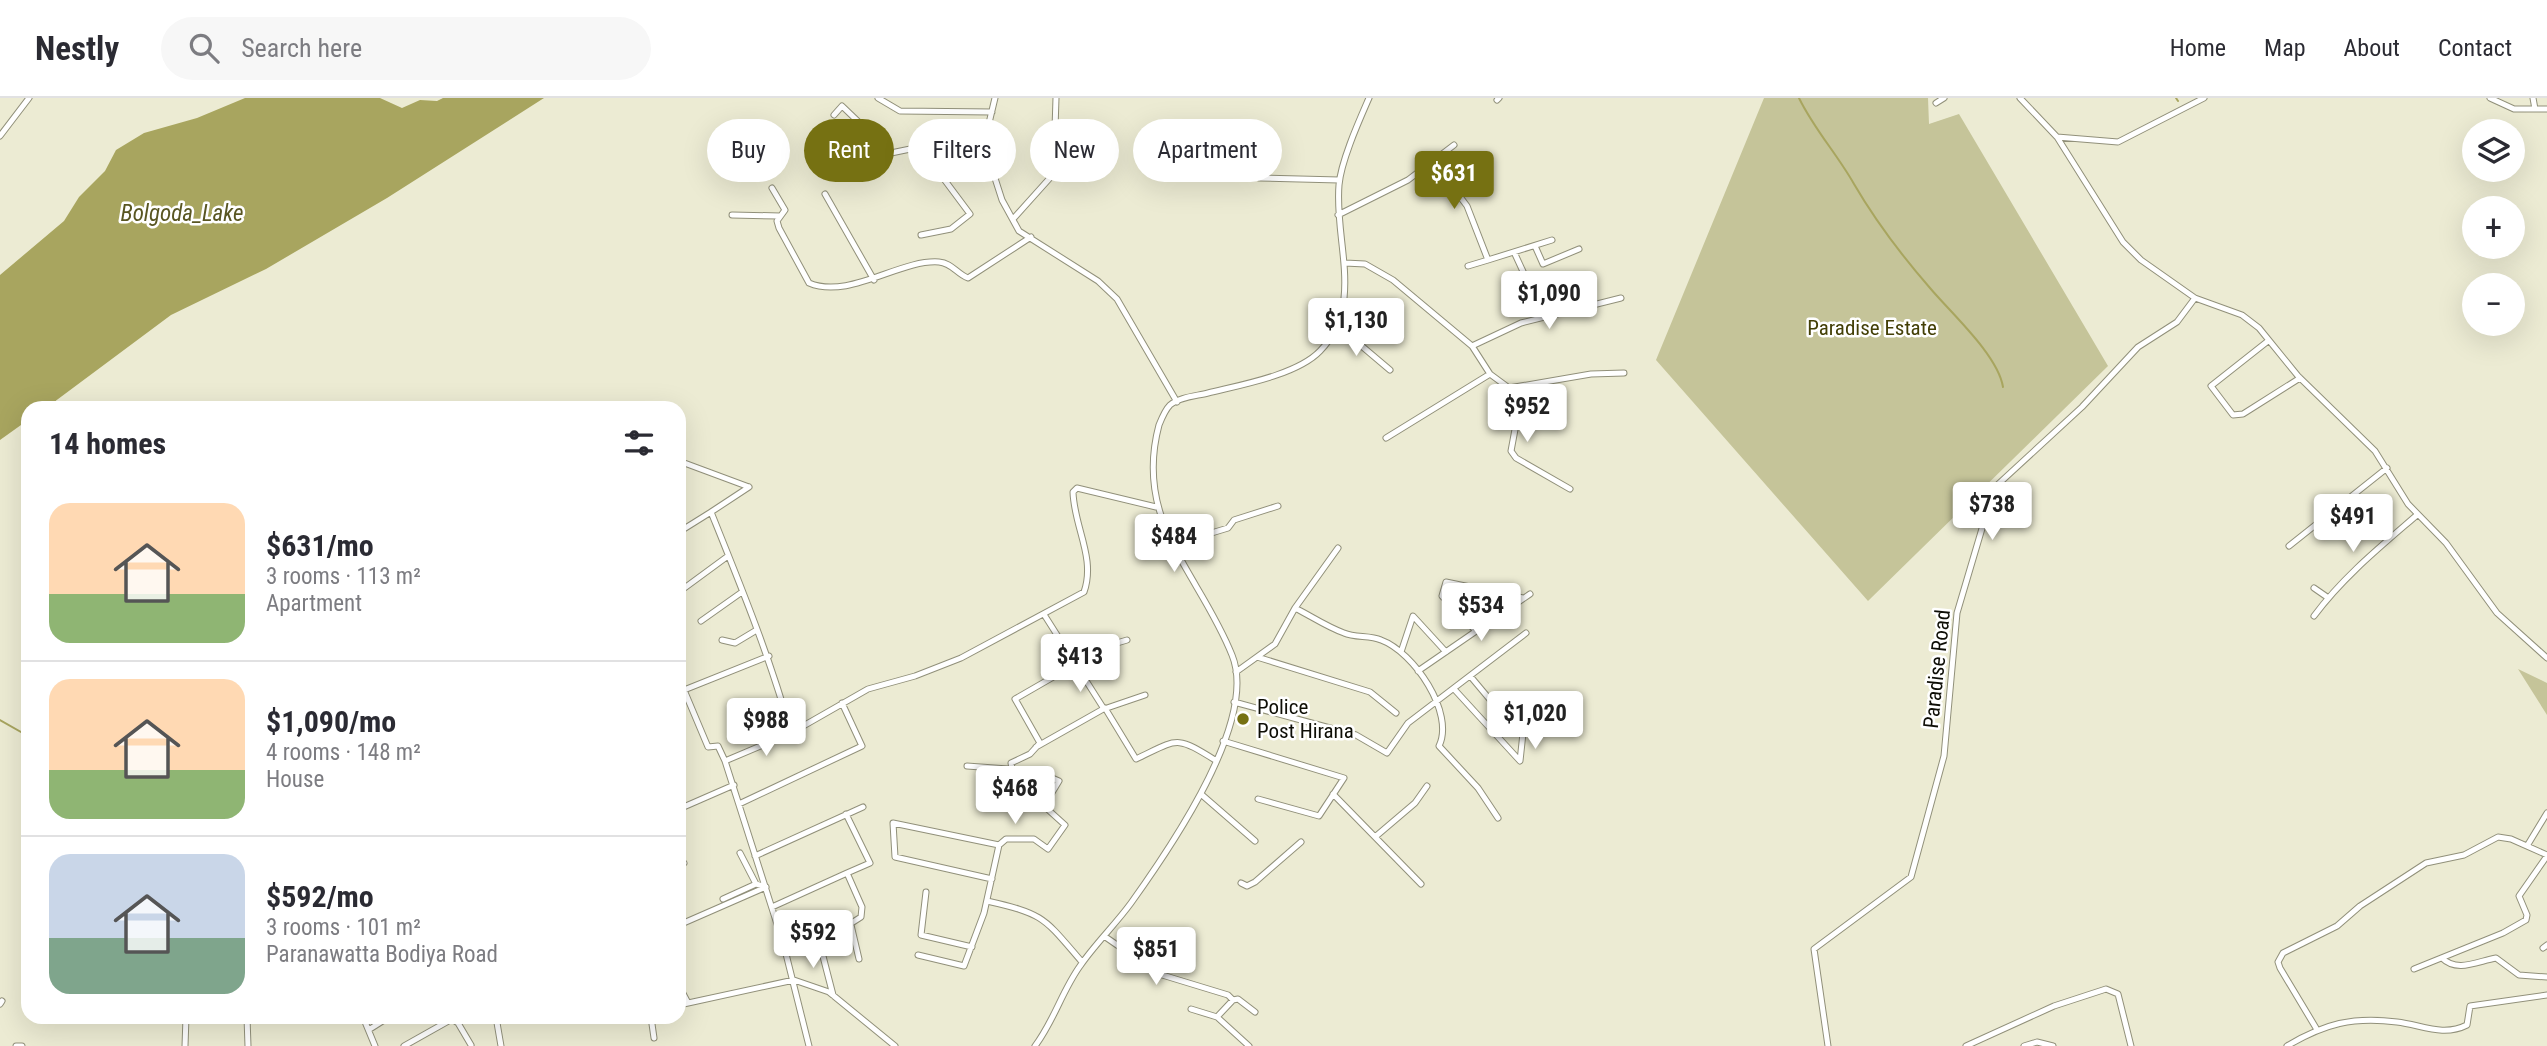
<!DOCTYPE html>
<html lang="en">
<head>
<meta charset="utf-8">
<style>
  body { margin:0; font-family:"Roboto Condensed",sans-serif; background:#f7f7f7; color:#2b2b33; height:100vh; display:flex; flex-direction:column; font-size:26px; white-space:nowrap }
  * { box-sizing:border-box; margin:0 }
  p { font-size:23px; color:#7c7c81 }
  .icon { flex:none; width:38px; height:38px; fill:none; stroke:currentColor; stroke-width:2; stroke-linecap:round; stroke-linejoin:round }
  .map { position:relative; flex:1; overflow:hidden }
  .sheet { position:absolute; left:21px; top:303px; width:665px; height:623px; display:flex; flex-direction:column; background:#fff; border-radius:21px; box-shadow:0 7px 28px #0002 }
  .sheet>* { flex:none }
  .guide { position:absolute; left:707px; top:21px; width:665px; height:63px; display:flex; gap:14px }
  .tools { position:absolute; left:2462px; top:21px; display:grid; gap:14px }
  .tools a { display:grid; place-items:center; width:63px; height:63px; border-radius:50%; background:#fff; box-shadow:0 7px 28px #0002; font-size:35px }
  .price { position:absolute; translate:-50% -60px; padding:0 16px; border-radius:7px; background:#fff; color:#222; font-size:23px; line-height:46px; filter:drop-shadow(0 2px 4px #0008) }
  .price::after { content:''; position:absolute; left:50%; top:42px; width:21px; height:16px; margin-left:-10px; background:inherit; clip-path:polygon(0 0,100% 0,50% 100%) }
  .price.active { background:#767112; color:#fff }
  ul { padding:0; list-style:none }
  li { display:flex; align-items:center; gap:21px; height:175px; padding:0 28px }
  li+li { border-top:2px solid #e1e1e2 }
  li span { display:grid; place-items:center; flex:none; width:196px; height:140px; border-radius:21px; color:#555 }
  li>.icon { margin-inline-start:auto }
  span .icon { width:84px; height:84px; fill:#fffc; stroke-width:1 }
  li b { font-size:30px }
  h2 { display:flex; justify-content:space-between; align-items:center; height:84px; padding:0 28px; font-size:30px }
  .tag { padding:0 24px; border-radius:32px; background:#fff; box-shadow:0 7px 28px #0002; font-size:24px; line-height:63px }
  .tag.active { background:#767112; color:#fff }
  header { display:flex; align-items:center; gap:42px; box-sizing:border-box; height:98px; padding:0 35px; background:#fff; border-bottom:2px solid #e1e1e2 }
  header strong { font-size:33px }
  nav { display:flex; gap:38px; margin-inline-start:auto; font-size:24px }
  .search { width:490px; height:63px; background:#f7f7f7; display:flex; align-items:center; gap:18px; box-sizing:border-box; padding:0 24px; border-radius:38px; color:#7c7c81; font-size:26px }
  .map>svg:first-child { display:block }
  .green { fill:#c5c499 }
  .water { fill:#a8a55f }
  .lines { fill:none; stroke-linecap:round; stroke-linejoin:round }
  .stream { stroke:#a8a55f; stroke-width:2 }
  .minor-casing { stroke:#91907a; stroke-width:7 }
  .minor { stroke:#fff; stroke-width:5 }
  .poi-dot { fill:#767112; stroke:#fff; stroke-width:2.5 }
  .labels { text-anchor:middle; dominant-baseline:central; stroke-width:5; stroke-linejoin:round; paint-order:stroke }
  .park-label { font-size:21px; fill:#433f06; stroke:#fff }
  .street-label { font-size:21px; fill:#0e0e06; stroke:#fff }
  .poi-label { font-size:21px; fill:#0e0e06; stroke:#fff; text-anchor:start }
  .water-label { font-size:23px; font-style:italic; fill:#595622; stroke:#fff }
</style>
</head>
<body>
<header>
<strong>Nestly</strong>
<div class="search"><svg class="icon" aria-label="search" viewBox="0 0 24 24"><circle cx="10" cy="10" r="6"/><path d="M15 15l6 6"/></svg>Search here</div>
<nav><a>Home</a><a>Map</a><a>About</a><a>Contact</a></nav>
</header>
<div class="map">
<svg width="2547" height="948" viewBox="0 0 2547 948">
  <rect width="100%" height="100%" fill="#ecebd3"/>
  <path class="green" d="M1764 0H1928L1929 26 1959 16 2108 268 1868 503 1656 262Z
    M2518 571 2547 585V617Z"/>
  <path class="water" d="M245 0H380L402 10 420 2 437 3 443 0H544L387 100 266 171 171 217 46 310H28V322L0 342V177L64 123 79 99 105 73 116 52 144 35 197 20Z"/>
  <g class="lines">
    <path class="stream" d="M1799 0C1814 31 1837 56 1854 86 1875 122 1903 159 1930 190 1950 214 1998 257 2003 289
      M2176 0 2178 3
      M55 303 60 310
      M0 622 28 638"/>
    <g class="minor-casing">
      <path id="minor" d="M878 0 900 13 992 14
        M995 0 984 46 1002 102 1019 133 1098 183 1117 201 1177 304
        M2020 0 2057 39 2118 44 2204 0
        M2490 0 2514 11H2547
        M2533 0 2535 11
        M1497 2 1499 0
        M1936 5 1944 0
        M834 17 842 8 891 55 920 49
        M0 38 29 0
        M1434 64 1467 108 1488 162 1468 168
        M1259 80 1339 82
        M772 90 785 112 777 123 779 130 809 185C849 202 900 161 939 164 952 165 957 176 968 180L1031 139
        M825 96 874 182
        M732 117 780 118
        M1338 117 1408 82 1454 47
        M1013 121 1049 81 1054 62 1056 0
        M921 137 951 131 970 116 920 49 984 46
        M1535 148 1543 166 1579 151
        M1514 154 1526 180
        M1488 162 1552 142
        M1345 165 1365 166 1393 182 1472 248 1490 276 1509 290 1591 276 1624 275
        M2195 200 2242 217 2259 230 2298 278 2375 353 2408 406 2446 445 2497 515 2547 560
        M1338 228 1390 272
        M2268 243 2211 288 2233 317 2243 316 2300 280
        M1472 248 1521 225 1621 200
        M1509 290 1519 310 1511 353 1516 360 1570 391
        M1386 340 1490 276
        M679 363 749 389
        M749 389 711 414C740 486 770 559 791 635L725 663 784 848 809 948
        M679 434 711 414
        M1172 447 1228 430 1234 422 1278 408
        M2289 448 2387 370
        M2314 490 2327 499
        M679 494 728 458
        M1295 510C1311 518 1327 529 1344 535 1355 540 1370 537 1381 542 1414 554 1455 615 1439 648L1478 690 1498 720
        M1045 518 1104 611 1145 597
        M2314 518C2343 479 2380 449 2417 417
        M701 523 742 494
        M1476 533 1442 498 1446 484 1523 500
        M722 542 735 545 755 533
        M679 544V552
        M1401 554 1413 518 1446 554
        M1257 559 1370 594 1396 615
        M1418 573 1530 496
        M1236 574 1275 546 1295 510 1338 450
        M1454 591 1520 663 1527 598 1502 616 1471 579
        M684 592 708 649 718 648 725 663
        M679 594 769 558
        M1234 604 1356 637 1387 655 1408 625 1526 535
        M791 635 868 591 915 578 961 560 1084 494C1096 460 1074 429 1073 394L1077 390 1156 409
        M1223 643 1344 680 1319 718 1258 701
        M1036 649 1105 610 1136 661C1178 641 1175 637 1215 662
        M1012 670 1011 665 1030 656 1040 645 1015 601 1107 548 1127 542
        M1333 696 1421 786
        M1202 697 1255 743
        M739 706 862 648 842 605
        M679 711 734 687
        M846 716 870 765 847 775
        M1375 739 1415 705 1427 688
        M2527 748 2547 715
        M740 755 756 786
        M755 758 863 709
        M679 767 684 765
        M992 781 895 759 893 725 999 747
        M1241 785 1247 788 1255 784 1301 744
        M926 794 921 837 972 849
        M723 801 756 786 766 789
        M987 803C1045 816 1044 820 1082 864
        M772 809 847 775 862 809 861 819 839 833 784 848
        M679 827 766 789
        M851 827 859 861
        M1104 838 1159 876 1228 897 1233 902
        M818 839 833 897
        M2543 850 2547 847
        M918 857 964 868 984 815 999 747 1006 741H1034L1048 751 1065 727 1044 708 1059 683 1036 673 967 668
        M2442 860C2457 875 2478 863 2496 860L2519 877 2547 879
        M2414 871 2503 835 2526 822 2527 817 2519 798 2547 758
        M679 888 688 905
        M0 906 2 903
        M679 907 794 882 829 894 895 948
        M1191 911 1217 919 1249 948
        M247 919 248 948
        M363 919 375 948
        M496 919 501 948
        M651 919 654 940
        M1217 919 1233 902 1238 901 1255 914
        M2316 930 2280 870 2278 864 2283 855 2337 828 2360 808 2426 765 2464 757 2498 739 2511 741 2547 757
        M370 931 389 919
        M16 948H22
        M185 948 186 919
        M404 948 452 921 458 925 471 947
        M1035 948C1054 923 1062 893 1080 868 1095 846 1115 827 1131 805 1169 752 1259 623 1232 557 1200 476 1133 424 1159 327 1161 322 1166 311 1170 307 1179 299 1196 298 1208 295 1240 287 1297 277 1320 253 1365 207 1334 143 1339 87 1341 63 1359 23 1369 0
        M1828 948 1814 851 1911 779 1944 658 1957 515 1994 390 2082 309 2138 249 2177 224 2195 200 2141 162 2123 144 2057 39
        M1966 948 2054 908 2106 891 2118 896 2131 948
        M2024 948 2037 944 2053 948
        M2287 948C2324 926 2353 918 2397 924 2422 927 2443 939 2467 927L2470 908 2547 897"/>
    </g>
    <use href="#minor" class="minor"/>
  </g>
  <circle class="poi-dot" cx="1243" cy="621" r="7"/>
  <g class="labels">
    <g class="park-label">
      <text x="1872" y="230">Paradise Estate</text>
    </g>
    <g class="street-label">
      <text transform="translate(1937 571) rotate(-84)">Paradise Road</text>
    </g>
    <g class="poi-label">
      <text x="1257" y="609">Police<tspan x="1257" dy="24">Post Hirana</tspan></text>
    </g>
    <g class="water-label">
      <text x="182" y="115">Bolgoda_Lake</text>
    </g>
  </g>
</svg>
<div class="tools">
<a><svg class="icon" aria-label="layers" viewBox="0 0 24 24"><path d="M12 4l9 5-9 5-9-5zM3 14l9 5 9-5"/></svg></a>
<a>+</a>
<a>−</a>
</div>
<b class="price active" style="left:1454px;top:113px">$631</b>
<b class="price" style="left:1549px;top:233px">$1,090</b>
<b class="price" style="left:1356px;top:260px">$1,130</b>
<b class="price" style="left:1527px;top:346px">$952</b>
<b class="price" style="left:1992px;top:444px">$738</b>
<b class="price" style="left:2353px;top:456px">$491</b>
<b class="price" style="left:1174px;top:476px">$484</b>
<b class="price" style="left:1481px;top:545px">$534</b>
<b class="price" style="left:1080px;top:596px">$413</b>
<b class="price" style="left:1535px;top:653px">$1,020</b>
<b class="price" style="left:766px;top:660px">$988</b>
<b class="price" style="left:1015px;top:728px">$468</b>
<b class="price" style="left:813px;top:872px">$592</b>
<b class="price" style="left:1156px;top:889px">$851</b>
<div class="guide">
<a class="tag">Buy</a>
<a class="tag active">Rent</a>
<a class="tag">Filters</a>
<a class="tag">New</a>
<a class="tag">Apartment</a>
</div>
<section class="sheet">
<h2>14 homes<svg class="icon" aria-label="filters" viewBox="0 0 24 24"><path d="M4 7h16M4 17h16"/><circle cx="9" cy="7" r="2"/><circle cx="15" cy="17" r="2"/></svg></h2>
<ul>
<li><span style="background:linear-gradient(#ffd9b3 65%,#8fb573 0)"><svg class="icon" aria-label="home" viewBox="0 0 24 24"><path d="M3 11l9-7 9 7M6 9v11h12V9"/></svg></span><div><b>$631/mo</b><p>3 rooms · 113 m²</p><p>Apartment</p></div></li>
<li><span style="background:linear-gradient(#ffd9b3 65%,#8fb573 0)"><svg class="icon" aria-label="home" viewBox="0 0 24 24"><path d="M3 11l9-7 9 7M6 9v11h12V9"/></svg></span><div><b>$1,090/mo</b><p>4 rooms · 148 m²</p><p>House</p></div></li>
<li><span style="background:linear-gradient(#c9d6e8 60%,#7fa58c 0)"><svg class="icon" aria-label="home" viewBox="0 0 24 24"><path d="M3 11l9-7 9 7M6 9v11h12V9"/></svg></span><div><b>$592/mo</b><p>3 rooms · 101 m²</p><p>Paranawatta Bodiya Road</p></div></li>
</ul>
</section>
</div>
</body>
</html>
